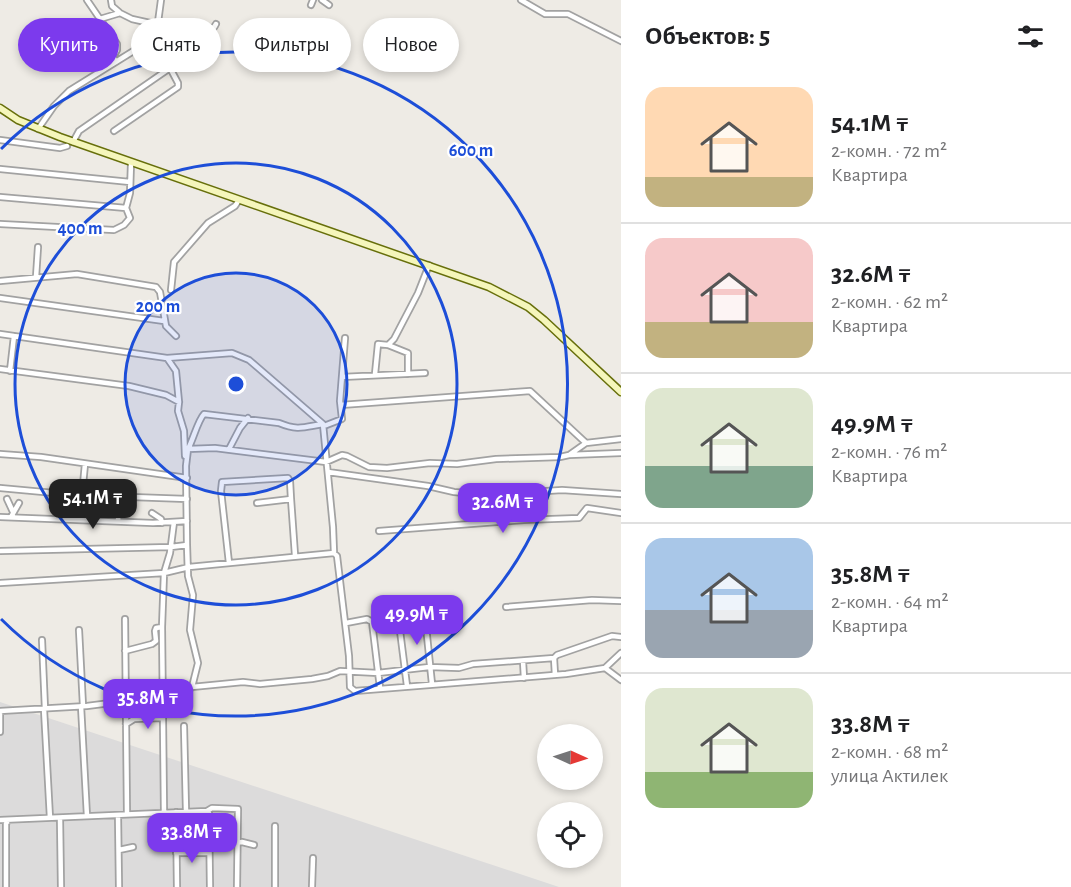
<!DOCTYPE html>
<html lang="ru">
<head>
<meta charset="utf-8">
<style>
  body { margin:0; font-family:"Alegreya Sans",sans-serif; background:#f2f2f2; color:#202124; height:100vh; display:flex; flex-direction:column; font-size:22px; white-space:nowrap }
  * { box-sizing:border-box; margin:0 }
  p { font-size:20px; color:#757577 }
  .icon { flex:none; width:33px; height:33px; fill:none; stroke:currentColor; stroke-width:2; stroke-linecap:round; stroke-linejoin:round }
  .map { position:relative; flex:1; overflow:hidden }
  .drawer { display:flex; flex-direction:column; background:#fff; width:450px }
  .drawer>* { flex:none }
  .guide { position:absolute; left:18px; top:18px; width:513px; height:54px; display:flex; gap:12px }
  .needle { width:39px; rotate:93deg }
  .controls { position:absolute; left:537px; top:724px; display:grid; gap:12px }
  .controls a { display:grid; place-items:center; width:66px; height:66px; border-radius:50%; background:#fff; box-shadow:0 3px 9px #0003; font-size:30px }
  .price { position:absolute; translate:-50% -51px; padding:0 14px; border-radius:12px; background:#7c3aed; color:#fff; font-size:20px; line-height:39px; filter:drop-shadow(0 2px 3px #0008) }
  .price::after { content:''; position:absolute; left:50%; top:36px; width:18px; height:14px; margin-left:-9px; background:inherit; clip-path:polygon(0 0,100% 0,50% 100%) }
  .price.active { background:#222; color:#fff }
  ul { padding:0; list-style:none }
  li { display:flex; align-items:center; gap:18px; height:150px; padding:0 24px }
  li+li { border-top:2px solid #e0e0e0 }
  li span { display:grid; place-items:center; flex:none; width:168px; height:120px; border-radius:18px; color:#555 }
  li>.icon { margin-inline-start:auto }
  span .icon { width:72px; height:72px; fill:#fffc; stroke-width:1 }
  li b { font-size:26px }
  h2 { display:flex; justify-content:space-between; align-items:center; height:72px; padding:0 24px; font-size:26px }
  .pill { padding:0 21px; border-radius:27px; background:#fff; box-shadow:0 3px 9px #0003; font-size:21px; line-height:54px }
  .pill.active { background:#7c3aed; color:#fff }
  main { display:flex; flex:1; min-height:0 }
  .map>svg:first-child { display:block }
  .residential { fill:#dcdbdb }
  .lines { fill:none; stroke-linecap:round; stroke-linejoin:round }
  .street-casing { stroke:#a2a2a2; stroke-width:8 }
  .secondary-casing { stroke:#676f0b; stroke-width:9 }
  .street { stroke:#fff; stroke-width:4.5 }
  .secondary { stroke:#f5f6bb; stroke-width:6 }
  .ring { fill:none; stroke:#1d4ed8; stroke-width:3 }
  .centre { fill:#1d4ed8; stroke:#fff; stroke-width:3 }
  .ring-label { font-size:18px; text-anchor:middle; font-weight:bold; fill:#1d4ed8; stroke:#fff; stroke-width:4.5; stroke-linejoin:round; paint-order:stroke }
</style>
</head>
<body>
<main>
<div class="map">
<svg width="621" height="887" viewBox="0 0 621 887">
  <rect width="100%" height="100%" fill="#eeebe5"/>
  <path class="residential" d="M0 702 559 887H0Z"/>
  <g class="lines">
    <g class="street-casing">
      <path id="street" d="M87 0 117 44V50L113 57 116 62
        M111 0 112 6 119 12
        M322 0 329 5
        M521 0 545 14H568L621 41
        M311 5 313 0
        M100 19 120 13 132 19 159 25
        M155 37 163 49 170 68
        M162 48C178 46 209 40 216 24
        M38 129 54 106 69 91 156 37 161 0
        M0 140 60 148 67 146
        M73 142 79 131 170 68 178 83V87L114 131
        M0 169 130 182
        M0 197 126 208 130 193 131 163
        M0 224 114 230 124 225 130 218 126 208
        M36 277 38 247
        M0 281 77 274 156 287 160 292 166 326 176 336
        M171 290 174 262 208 223 235 206 239 200
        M0 298 164 321
        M0 334 167 358 176 371 179 402 178 411 184 431 185 456
        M388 345 408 353V374
        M167 358 232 353 249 360 323 424 333 527 334 553
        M0 369 129 386 166 395 179 402
        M10 371 14 336
        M375 374 378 344 388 345 394 339 418 293 429 265
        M342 377 425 373
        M341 405 530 391 586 443
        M324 426 342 419 340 401 345 338
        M188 449C193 440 198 420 204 414L279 423C298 431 304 427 323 424
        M229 449 240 428 248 418
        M0 454 41 457 187 478
        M569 455 621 453
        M328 472 428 486 454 492 486 495 562 490 621 494
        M0 488 76 495 187 499
        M82 495 85 464
        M7 499 13 512
        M257 503 291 499 295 555
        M152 513 161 519 162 523
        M0 517 153 523 187 521
        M11 517 19 503
        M118 521 119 505 118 496
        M379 531 524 520 579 518 587 508 621 513
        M187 545 188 576 193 595 190 630 198 663 192 687
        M0 551 171 547 187 545 186 466 188 449 215 448 326 462 342 455 347 456 369 467 387 468 430 463 457 464 496 459 560 457 569 455 586 443 621 439
        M229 563 221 491 222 482 288 478 290 481 291 499
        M0 583 164 573 189 567 334 553 337 556 349 656 350 687 355 691 566 674 605 668 621 680
        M424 607 432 684
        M506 607 592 600 621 601
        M398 615 407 686
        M125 619 127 814
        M346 623 367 619 372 622 380 688
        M162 627 164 573 170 553 174 522
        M79 630 83 706
        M42 640 45 709
        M125 651 152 644 156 641 155 631 156 628 162 627 164 812
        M554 658 555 675
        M523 661 524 678
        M605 668 621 653
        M81 706 87 816
        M44 709 50 818
        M0 711 87 706 126 701 169 700 183 696 192 687 243 682 260 684 312 679 328 676 340 671 378 673 429 667 459 668 473 664 554 658 557 655 612 636 621 637
        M0 713V732
        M126 724 134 719 163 718
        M184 726 186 811
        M207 811 209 813 210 887
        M176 812 177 887
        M118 815 119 887
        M60 818 61 887
        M0 820 207 811 212 808 238 809 237 887
        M209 847 242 842 254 845
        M119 850 133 847
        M176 853H209
        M6 887V824L8 820
        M275 887V826
        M312 887 313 858"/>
    </g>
    <g class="secondary-casing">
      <path id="secondary" d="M0 108 18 120 60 137 489 287 528 307 544 320 621 392"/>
    </g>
    <use href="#street" class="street"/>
    <use href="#secondary" class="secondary"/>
  </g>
  <circle cx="236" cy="384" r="111" fill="#1d4ed8" fill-opacity=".12"/>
  <g class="ring">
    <circle cx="236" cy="384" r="111"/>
    <circle cx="236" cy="384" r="221"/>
    <path d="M1 149A332 332 0 1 1 1 619"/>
  </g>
  <circle cx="236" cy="384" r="9" class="centre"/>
  <g class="ring-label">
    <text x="471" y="156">600 m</text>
    <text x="80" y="234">400 m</text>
    <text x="158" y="312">200 m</text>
  </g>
</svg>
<div class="controls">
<a><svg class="needle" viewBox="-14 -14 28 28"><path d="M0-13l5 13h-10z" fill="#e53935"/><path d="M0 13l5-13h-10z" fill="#757577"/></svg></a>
<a><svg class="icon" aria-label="locate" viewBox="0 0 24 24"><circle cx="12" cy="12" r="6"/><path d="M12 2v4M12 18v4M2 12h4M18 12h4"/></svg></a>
</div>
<b class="price active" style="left:93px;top:530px">54.1M ₸</b>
<b class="price" style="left:503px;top:534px">32.6M ₸</b>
<b class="price" style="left:417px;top:646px">49.9M ₸</b>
<b class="price" style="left:148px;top:730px">35.8M ₸</b>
<b class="price" style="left:192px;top:864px">33.8M ₸</b>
<div class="guide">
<a class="pill active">Купить</a>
<a class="pill">Снять</a>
<a class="pill">Фильтры</a>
<a class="pill">Новое</a>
</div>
</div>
<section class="drawer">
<h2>Объектов: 5<svg class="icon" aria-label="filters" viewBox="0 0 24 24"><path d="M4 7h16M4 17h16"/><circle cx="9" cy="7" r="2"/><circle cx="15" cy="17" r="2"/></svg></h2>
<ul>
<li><span style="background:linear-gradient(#ffd9b3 75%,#c2b280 0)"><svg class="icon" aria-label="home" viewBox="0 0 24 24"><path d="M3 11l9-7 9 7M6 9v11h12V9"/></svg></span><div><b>54.1M ₸</b><p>2-комн. · 72 m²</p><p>Квартира</p></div></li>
<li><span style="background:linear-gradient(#f6c9c9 70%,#c2b280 0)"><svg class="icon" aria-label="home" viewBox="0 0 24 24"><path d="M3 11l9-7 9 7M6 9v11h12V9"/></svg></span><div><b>32.6M ₸</b><p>2-комн. · 62 m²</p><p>Квартира</p></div></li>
<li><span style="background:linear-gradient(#dfe7d0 65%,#7fa58c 0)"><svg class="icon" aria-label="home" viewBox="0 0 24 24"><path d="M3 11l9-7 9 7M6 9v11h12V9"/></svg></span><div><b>49.9M ₸</b><p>2-комн. · 76 m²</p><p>Квартира</p></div></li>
<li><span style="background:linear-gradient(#a9c7e8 60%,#9aa5b1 0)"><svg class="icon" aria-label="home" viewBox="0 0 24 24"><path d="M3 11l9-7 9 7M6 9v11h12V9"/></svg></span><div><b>35.8M ₸</b><p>2-комн. · 64 m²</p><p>Квартира</p></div></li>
<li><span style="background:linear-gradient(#dfe7d0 70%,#8fb573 0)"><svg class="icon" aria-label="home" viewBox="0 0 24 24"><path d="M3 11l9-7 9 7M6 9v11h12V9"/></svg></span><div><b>33.8M ₸</b><p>2-комн. · 68 m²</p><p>улица Актилек</p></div></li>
</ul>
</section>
</main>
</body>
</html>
